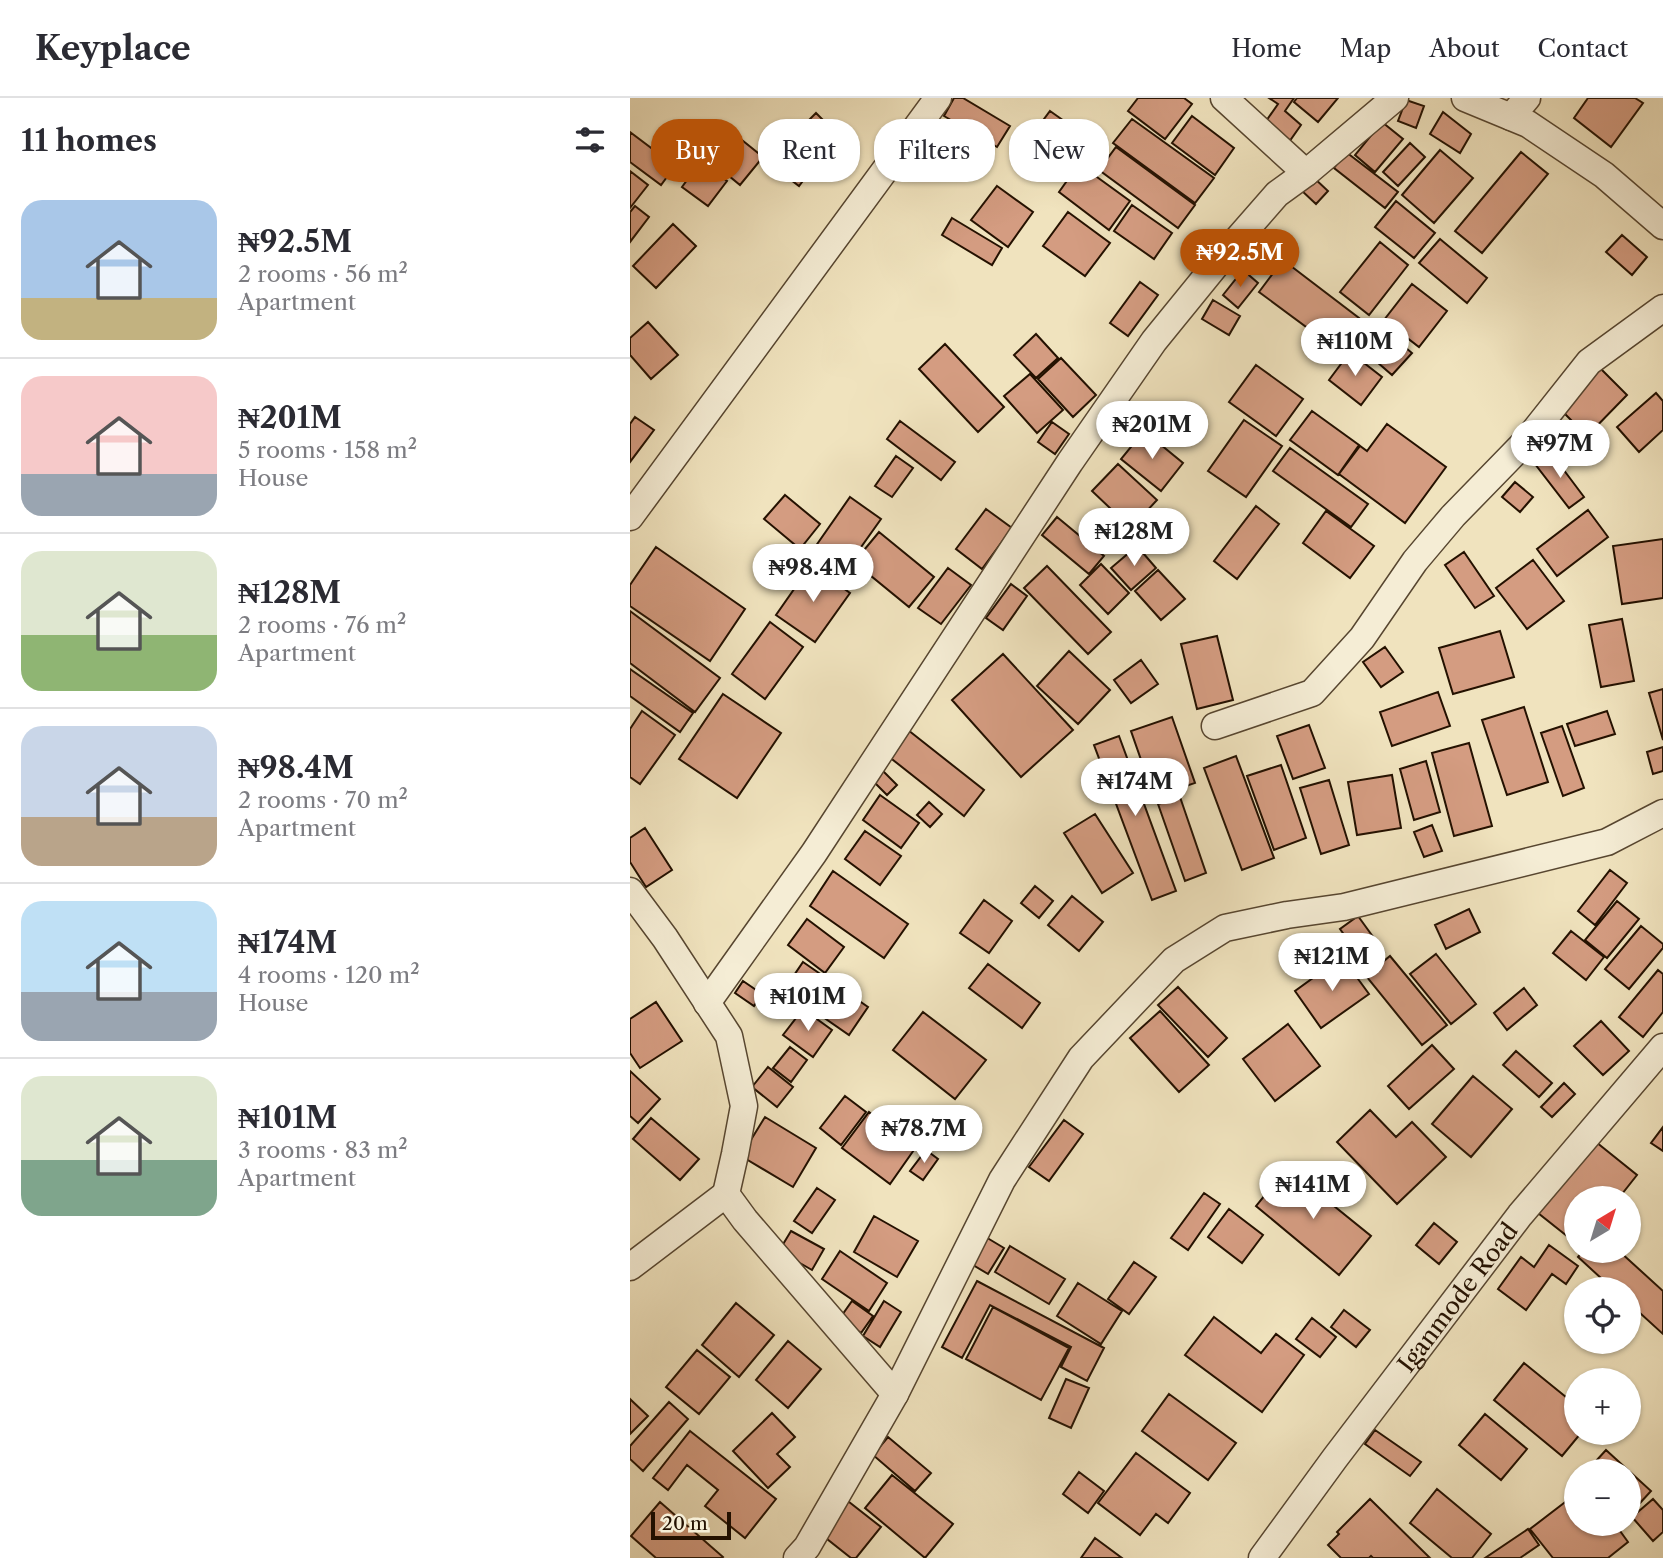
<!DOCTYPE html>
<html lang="en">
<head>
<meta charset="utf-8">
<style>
  body { margin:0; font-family:"Libre Caslon Text",serif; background:#f7f7f7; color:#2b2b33; height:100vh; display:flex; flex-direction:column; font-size:26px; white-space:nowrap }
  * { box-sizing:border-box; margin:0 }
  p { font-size:23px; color:#7c7c81 }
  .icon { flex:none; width:38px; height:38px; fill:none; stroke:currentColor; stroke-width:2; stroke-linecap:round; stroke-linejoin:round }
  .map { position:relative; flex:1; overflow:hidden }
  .panel { display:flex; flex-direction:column; background:#fff; width:630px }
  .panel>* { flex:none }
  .hud { position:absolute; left:21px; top:21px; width:665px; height:63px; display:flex; gap:14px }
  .needle { width:46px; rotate:38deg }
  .fabs { position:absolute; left:934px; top:1088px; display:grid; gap:14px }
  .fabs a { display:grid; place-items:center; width:77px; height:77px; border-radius:50%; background:#fff; box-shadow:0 2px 5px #0004; font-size:35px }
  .scale { position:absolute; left:21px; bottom:18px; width:80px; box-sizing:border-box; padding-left:7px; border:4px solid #241100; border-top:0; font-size:19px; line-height:24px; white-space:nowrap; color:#241100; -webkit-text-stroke:5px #f5edd5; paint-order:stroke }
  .price { position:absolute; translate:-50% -60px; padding:0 16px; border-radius:24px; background:#fff; color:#222; font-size:23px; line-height:46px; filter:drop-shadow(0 2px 4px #0008) }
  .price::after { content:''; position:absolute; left:50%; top:42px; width:21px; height:16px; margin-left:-10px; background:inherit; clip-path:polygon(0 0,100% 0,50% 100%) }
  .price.selected { background:#b45309; color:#fff }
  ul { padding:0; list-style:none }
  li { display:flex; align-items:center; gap:21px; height:175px; padding:0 21px }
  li+li { border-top:2px solid #e1e1e2 }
  li span { display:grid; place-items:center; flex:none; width:196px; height:140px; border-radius:21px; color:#555 }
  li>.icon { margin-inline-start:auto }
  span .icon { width:84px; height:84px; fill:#fffc; stroke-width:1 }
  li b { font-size:30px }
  h2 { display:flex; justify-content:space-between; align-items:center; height:84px; padding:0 21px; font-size:30px }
  .tag { padding:0 24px; border-radius:28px; background:#fff; box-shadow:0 2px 5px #0004; font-size:24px; line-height:63px }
  .tag.selected { background:#b45309; color:#fff }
  header { display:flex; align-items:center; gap:42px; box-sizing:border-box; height:98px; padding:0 35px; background:#fff; border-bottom:2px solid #e1e1e2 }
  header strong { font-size:33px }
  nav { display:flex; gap:38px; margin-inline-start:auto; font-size:24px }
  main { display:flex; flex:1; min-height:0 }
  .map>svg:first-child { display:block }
  .building { fill:#d49c81; stroke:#241100; stroke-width:2 }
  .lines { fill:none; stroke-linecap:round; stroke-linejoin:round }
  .minor-casing { stroke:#574630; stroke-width:29 }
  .minor { stroke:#f5edd5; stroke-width:26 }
  .labels { text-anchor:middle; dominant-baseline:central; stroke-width:5; stroke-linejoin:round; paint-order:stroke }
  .street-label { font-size:24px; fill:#241100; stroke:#f5edd5 }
</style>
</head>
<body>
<header>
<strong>Keyplace</strong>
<nav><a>Home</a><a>Map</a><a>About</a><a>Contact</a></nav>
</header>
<main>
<section class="panel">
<h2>11 homes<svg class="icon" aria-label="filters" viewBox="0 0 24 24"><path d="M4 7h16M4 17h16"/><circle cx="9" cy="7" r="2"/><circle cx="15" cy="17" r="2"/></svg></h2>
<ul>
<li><span style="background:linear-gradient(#a9c7e8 70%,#c2b280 0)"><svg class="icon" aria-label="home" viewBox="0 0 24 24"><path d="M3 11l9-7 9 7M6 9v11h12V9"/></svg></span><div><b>₦92.5M</b><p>2 rooms · 56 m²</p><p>Apartment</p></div></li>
<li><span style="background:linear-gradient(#f6c9c9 70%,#9aa5b1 0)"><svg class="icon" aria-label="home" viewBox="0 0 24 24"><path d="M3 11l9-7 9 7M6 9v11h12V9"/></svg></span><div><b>₦201M</b><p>5 rooms · 158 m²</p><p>House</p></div></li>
<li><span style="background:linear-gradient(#dfe7d0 60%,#8fb573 0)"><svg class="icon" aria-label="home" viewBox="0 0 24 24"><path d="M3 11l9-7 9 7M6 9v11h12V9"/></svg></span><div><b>₦128M</b><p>2 rooms · 76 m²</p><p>Apartment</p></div></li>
<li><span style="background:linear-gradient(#c9d6e8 65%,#b9a48a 0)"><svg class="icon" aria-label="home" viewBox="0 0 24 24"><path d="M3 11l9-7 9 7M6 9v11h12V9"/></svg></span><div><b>₦98.4M</b><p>2 rooms · 70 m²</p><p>Apartment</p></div></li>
<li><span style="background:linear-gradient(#bfe0f5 65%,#9aa5b1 0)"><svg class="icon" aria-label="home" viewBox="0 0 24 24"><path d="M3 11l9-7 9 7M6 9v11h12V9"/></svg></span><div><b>₦174M</b><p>4 rooms · 120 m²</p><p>House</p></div></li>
<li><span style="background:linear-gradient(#dfe7d0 60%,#7fa58c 0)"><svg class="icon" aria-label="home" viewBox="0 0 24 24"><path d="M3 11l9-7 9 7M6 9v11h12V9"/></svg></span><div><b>₦101M</b><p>3 rooms · 83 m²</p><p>Apartment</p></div></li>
</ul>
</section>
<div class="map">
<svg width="1033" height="1460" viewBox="0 0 1033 1460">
  <rect width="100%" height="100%" fill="#f0e3be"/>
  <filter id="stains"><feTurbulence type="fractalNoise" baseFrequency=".00286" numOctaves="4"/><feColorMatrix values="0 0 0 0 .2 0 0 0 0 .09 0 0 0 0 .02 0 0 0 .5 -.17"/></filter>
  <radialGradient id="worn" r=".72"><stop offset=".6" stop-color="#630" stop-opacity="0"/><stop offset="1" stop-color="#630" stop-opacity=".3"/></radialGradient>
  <path class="building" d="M324 0H333L380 28 367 49 314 18Z
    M508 0H554L562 6 535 41 498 13Z
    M639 0H664L655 13 671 27 659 44 634 26 648 6Z
    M667 0H708L688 24 664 4Z
    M958 0H1005L1013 5 981 49 944 20Z
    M776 2 794 8 786 30 768 23Z
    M420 13 451 35 428 67 397 44Z
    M813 14 841 36 830 55 800 36Z
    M186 15 196 25 183 38 173 28Z
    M562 18 604 50 585 77 542 45Z
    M502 21 584 80 565 105 483 45Z
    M752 24 773 41 745 74 725 57Z
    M92 26 133 59 110 87 70 54Z
    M0 34 45 68 31 87 0 64Z
    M780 45 795 59 768 88 753 74Z
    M166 48 187 64 169 88 148 72Z
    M486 49 565 107 548 130 469 72Z
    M810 52 843 80 804 125 772 97Z
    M716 54 768 94 755 110 704 70Z
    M891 54 918 76 852 155 825 133Z
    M71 63 97 83 78 108 52 89Z
    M449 66 500 103 479 132 429 94Z
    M0 73 18 87 0 110Z
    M683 79 698 93 686 106 671 92Z
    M367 88 403 114 378 149 341 122Z
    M766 103 805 135 784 160 745 129Z
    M502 107 542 135 524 161 484 133Z
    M5 108 19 119 0 144V114Z
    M438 114 480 145 455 178 413 148Z
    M322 120 372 150 362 167 312 137Z
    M43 126 66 148 26 190 3 168Z
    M992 137 1017 159 1002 177 976 154Z
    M810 141 857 180 837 205 789 165Z
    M750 144 778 167 739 217 710 194Z
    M653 162 729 220 706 251 629 194Z
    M613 172 628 185 608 210 593 197Z
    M510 184 528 197 498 238 480 225Z
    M782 186 817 213 789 249 754 222Z
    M583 202 610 218 599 237 572 221Z
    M18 224 48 257 21 281 0 257V240Z
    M751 229 782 255 762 277 732 251Z
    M406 236 428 260 406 280 384 257Z
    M315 246 374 309 348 334 289 271Z
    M720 254 752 279 731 307 699 282Z
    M431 260 466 297 443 319 408 281Z
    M626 267 673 301 646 338 599 304Z
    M970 270 997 297 957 338 929 310Z
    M400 276 433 312 407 335 374 298Z
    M1026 295 1033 303V332L1009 354 987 329Z
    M682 313 729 347 708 377 660 342Z
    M5 319 24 332 0 364V326Z
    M614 322 652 348 616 399 578 373Z
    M270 323 325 364 311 382 257 341Z
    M422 324 439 336 425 356 408 344Z
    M757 326 816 369 775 425 709 376 730 348 737 353Z
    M514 333 553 365 531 393 491 361Z
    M660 350 738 406 721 429 643 373Z
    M921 355 954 399 939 410 905 366Z
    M266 358 283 370 262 399 245 388Z
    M488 366 527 402 501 430 462 393Z
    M885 384 903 399 890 414 872 399Z
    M155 397 190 426 170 451 134 421Z
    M220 399 251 421 214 473 183 452Z
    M626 408 649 426 607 481 584 463Z
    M356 411 382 430 352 471 326 451Z
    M958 412 978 439 927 478 907 451Z
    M696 413 744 448 720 480 673 445Z
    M427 419 474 458 459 476 412 437Z
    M249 434 304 479 279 509 224 464Z
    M1033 441V500L992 506 983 448Z
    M507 448 526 470 501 492 481 470Z
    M26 449 115 511 80 563 0 508V487Z
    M834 454 864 498 845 510 815 467Z
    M903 462 934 503 897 531 866 490Z
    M471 466 499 495 478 516 450 487Z
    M181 467 220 495 185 544 146 517Z
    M417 468 481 534 458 556 394 490Z
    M318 470 341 487 311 526 288 510Z
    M528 472 555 501 531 522 505 493Z
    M381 486 397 498 373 532 356 520Z
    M0 513 90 580 65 614 0 565Z
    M992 521 1004 583 971 589 959 527Z
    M140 524 173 549 135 601 102 576Z
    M870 533 884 579 823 596 809 550Z
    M587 538 603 602 567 611 551 546Z
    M755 549 773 574 751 589 733 564Z
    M439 553 480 592 448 626 407 588Z
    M373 556 443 632 391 679 322 602Z
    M511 562 528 586 501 605 484 582Z
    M0 571 63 615 50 634 0 598Z
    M1033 591V642L1019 595Z
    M808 594 820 628 762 648 750 614Z
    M93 596 151 635 107 700 49 661Z
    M894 609 918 684 877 697 852 622Z
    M12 613 45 637 10 686 0 679V631Z
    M977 613 985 636 945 648 937 626Z
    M542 619 565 685 524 699 501 633Z
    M679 627 695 670 663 681 647 638Z
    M932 628 954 690 933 698 911 635Z
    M278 632 354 692 334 718 258 658Z
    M489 638 546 793 522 802 464 647Z
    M839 645 862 728 824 738 802 655Z
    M1033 649V673L1023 676 1017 654Z
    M606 658 644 760 612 772 574 670Z
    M796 663 810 714 784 722 770 671Z
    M651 667 676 740 644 752 617 678Z
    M252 672 267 687 257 697 242 682Z
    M762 677 771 730 727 737 718 684Z
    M699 682 719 747 691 756 670 690Z
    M250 697 289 725 271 750 233 722Z
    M550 699 576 775 555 783 528 706Z
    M299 704 312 716 300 729 287 717Z
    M465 716 503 775 472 795 434 735Z
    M802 727 812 753 794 759 784 734Z
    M15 730 42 772 16 789 0 764V740Z
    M235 733 271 758 250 787 215 761Z
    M980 772 997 785 965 827 948 813Z
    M203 773 278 826 254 860 180 808Z
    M405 788 423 803 409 820 391 805Z
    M442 798 473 824 449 853 418 827Z
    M354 802 382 823 359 855 330 835Z
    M987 803 1009 821 977 860 955 842Z
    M839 811 850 834 816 851 805 827Z
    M728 818 754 854 736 867 710 831Z
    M177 821 214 849 195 875 158 847Z
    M1011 828 1033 846V850L999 891 975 871Z
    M941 833 974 859 956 882 923 855Z
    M806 856 846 906 821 926 780 876Z
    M760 858 817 927 792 947 736 878Z
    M712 859 739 896 691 930 665 893Z
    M173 864 238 909 219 937 154 892Z
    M358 866 410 905 392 930 339 890Z
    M1028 872 1033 876V914L1013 939 989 919Z
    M113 883 132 896 124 908 105 895Z
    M548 889 597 940 578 959 528 907Z
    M894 890 907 907 877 932 864 915Z
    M26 904 52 943 10 970 0 955V921Z
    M173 911 202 932 183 959 153 937Z
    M530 913 579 967 549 994 500 940Z
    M293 914 356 962 325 1001 263 952Z
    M971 923 999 953 973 977 944 948Z
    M658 926 690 968 645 1003 613 961Z
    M802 947 824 971 779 1011 758 988Z
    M160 949 177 962 161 984 143 970Z
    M886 953 922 985 909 999 873 967Z
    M138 969 163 989 147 1009 122 989Z
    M0 973 30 1001 8 1025 0 1018Z
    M843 978 882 1011 841 1059 802 1026Z
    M934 985 945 996 922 1019 911 1009Z
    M215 998 236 1014 211 1047 190 1030Z
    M740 1012 766 1039 782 1024 816 1059 767 1106 707 1044Z
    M239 1014 286 1049 260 1086 212 1050Z
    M135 1019 186 1050 163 1089 111 1058Z
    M21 1020 69 1061 50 1082 3 1041Z
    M434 1022 453 1036 419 1083 399 1069Z
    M1033 1029V1053L1021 1045Z
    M961 1040 1007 1077 988 1101H947V1146L903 1111Z
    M296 1052 308 1061 293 1082 280 1073Z
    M657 1070 741 1138 709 1177 626 1108Z
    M187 1090 205 1102 182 1135 164 1123Z
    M574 1095 590 1106 558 1152 541 1140Z
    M599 1111 633 1137 612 1165 578 1139Z
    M244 1118 288 1143 267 1179 224 1154Z
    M804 1125 827 1144 809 1166 786 1147Z
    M161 1133 194 1151 182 1172 149 1153Z
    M354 1138 374 1150 358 1176 338 1164Z
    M919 1147 948 1168 936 1186 922 1176 896 1212 868 1191 891 1159 904 1169Z
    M380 1148 435 1181 419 1206 365 1174Z
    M210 1153 257 1185 239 1213 192 1181Z
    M953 1153H989L1033 1193V1236L999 1205V1192H984L948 1159Z
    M504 1164 526 1179 499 1216 478 1201Z
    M347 1183 474 1250 457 1283 431 1269 441 1249 360 1207 332 1260 312 1249Z
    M448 1185 492 1213 471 1246 427 1218Z
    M222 1203 243 1218 231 1235 210 1220Z
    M254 1203 271 1214 250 1249 233 1238Z
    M106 1205 144 1237 109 1279 72 1247Z
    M363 1209 439 1250 411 1302 336 1261Z
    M714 1212 740 1232 726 1249 701 1229Z
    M584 1219 631 1255 646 1236 674 1257 632 1314 555 1257Z
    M682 1220 706 1239 690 1259 666 1241Z
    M158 1243 191 1271 158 1310 126 1282Z
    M67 1252 100 1279 69 1316 36 1289Z
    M894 1265 947 1308V1335H951L932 1358 864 1302Z
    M436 1281 459 1290 441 1330 419 1320Z
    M539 1296 606 1345 578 1382 512 1333Z
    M0 1301 18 1318 0 1336Z
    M39 1304 58 1321 13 1373 0 1361V1348Z
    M142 1315 165 1339 147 1356 160 1369 138 1390 103 1353Z
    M855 1316 897 1351 871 1382 829 1347Z
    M745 1332 791 1364 780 1378 735 1346Z
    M60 1333 146 1401 115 1440 75 1408 88 1392 57 1367 38 1392 23 1380Z
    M258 1339 301 1375 285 1393 243 1357Z
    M976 1352 1021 1393 1000 1416 999 1374H956Z
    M506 1355 560 1395 538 1425 526 1416 510 1437 468 1405Z
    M449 1374 474 1393 458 1415 433 1396Z
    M262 1377 323 1426 295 1460 235 1410Z
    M807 1391 861 1436 842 1460H822L780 1425Z
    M947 1395V1426H985L998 1444 978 1460H923L900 1431Z
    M214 1400 251 1429 226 1460H221L187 1433Z
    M740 1401 800 1460H743L741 1458 739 1460H711L698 1447 709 1436 707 1434Z
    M1023 1401 1033 1412V1434L1023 1443 1002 1419Z
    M30 1404 93 1459 92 1460H26L1 1438Z
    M898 1431 909 1447 890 1460H855Z
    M465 1440 492 1460H451Z"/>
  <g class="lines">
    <g class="minor-casing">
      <g id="minor">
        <path d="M594 0 676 75"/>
        <path d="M835 0 898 26 974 77 1033 128"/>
        <path d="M881 19 897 0"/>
        <path d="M0 419 308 0"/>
        <path d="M585 628 682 595 732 540 785 463 823 418 898 341 959 264 1033 210"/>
        <path d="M0 793 35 840 99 938 114 1008 105 1056 96 1096 115 1122 265 1296"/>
        <path d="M77 905 184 755 440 364 524 243 598 152 647 96 676 75 765 0"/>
        <path d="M0 1169 96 1096"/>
        <path d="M167 1460 177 1449 265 1296 372 1082 451 960 544 862 595 830 657 817 714 809 977 744 1033 715"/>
        <path id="s1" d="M632 1460 705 1360 890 1117 1033 949"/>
      </g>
    </g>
    <use href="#minor" class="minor"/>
  </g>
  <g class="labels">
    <g class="street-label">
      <text stroke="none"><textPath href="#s1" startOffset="326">Iganmode Road</textPath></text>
    </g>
  </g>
  <rect width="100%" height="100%" filter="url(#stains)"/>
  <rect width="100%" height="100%" fill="url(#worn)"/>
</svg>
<div class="fabs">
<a><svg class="needle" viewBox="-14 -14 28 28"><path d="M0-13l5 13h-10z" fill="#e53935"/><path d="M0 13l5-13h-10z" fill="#7c7c81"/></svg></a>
<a><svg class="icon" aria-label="locate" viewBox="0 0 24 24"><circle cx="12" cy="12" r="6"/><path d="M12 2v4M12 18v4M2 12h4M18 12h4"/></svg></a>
<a>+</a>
<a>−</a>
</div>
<div class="scale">20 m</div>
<b class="price selected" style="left:610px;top:191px">₦92.5M</b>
<b class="price" style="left:725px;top:280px">₦110M</b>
<b class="price" style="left:522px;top:363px">₦201M</b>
<b class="price" style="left:930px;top:382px">₦97M</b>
<b class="price" style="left:504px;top:470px">₦128M</b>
<b class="price" style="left:183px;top:506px">₦98.4M</b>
<b class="price" style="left:505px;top:720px">₦174M</b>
<b class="price" style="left:702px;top:895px">₦121M</b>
<b class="price" style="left:178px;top:935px">₦101M</b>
<b class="price" style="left:294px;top:1067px">₦78.7M</b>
<b class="price" style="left:683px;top:1123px">₦141M</b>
<div class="hud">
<a class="tag selected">Buy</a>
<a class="tag">Rent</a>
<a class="tag">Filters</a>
<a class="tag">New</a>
</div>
</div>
</main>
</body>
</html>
